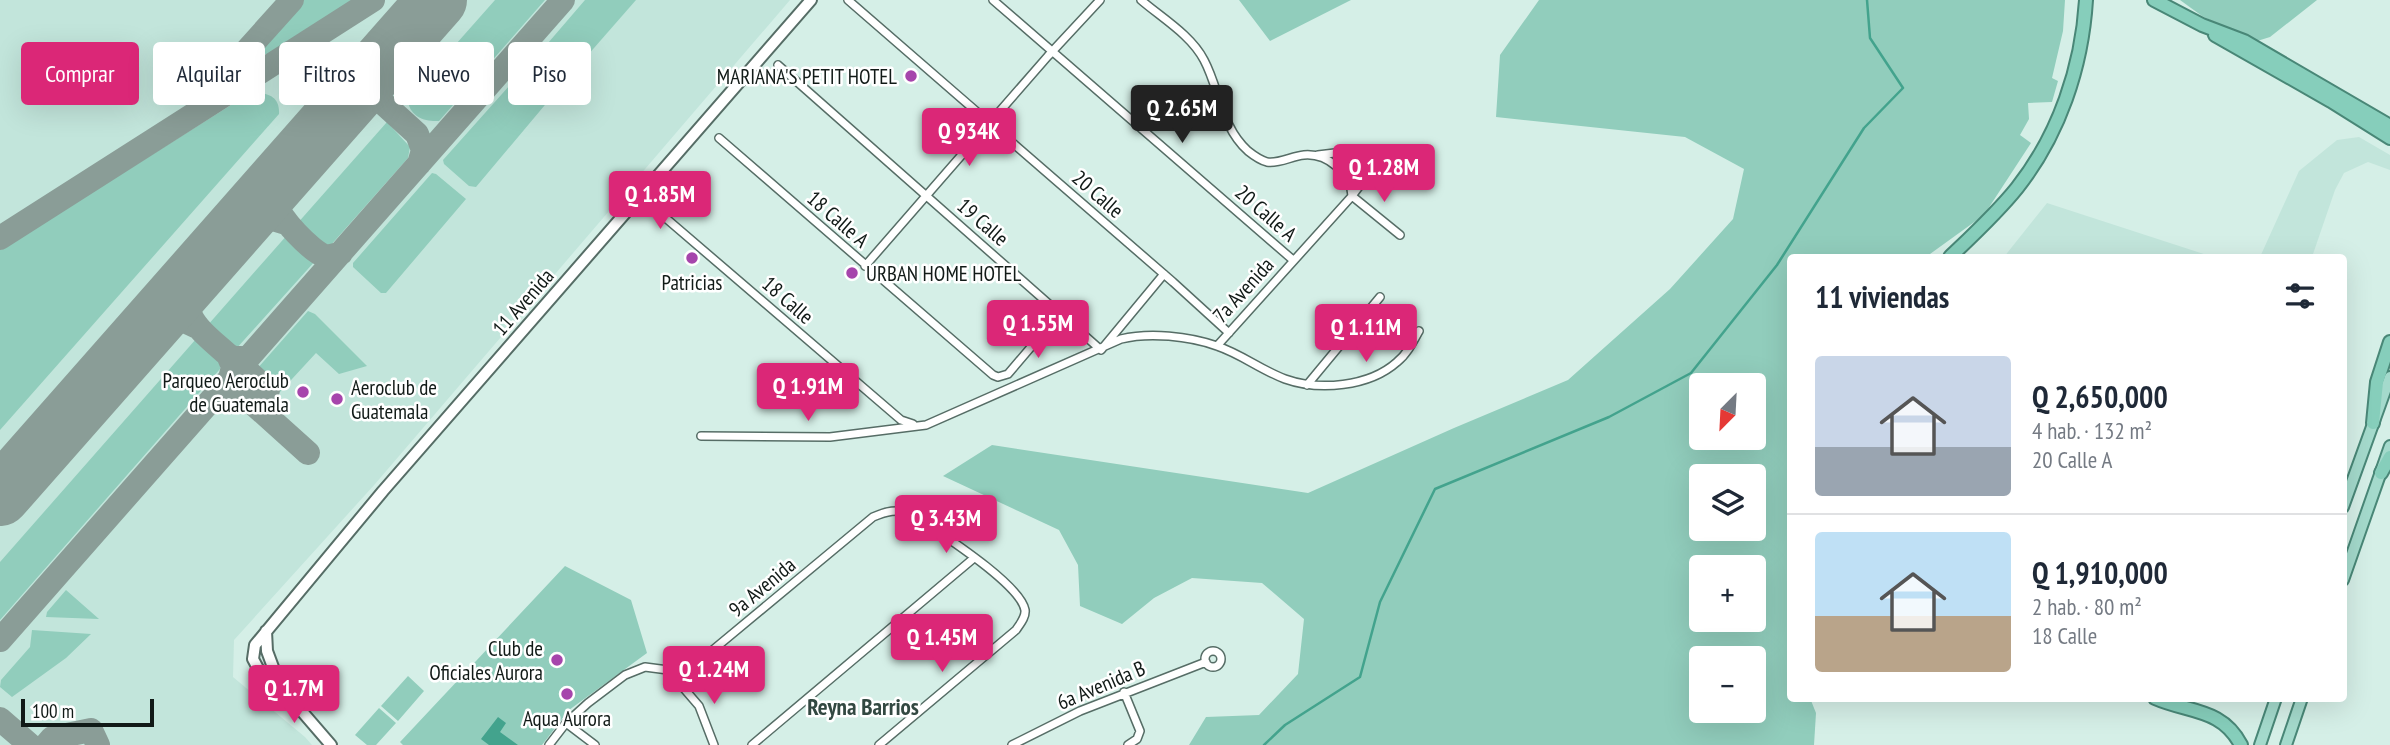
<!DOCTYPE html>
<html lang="es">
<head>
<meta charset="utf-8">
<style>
  body { margin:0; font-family:"PT Sans Narrow",sans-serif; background:#f2f2f3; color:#1f2937; height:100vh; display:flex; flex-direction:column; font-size:26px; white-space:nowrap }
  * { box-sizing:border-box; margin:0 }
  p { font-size:23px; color:#747a83 }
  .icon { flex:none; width:38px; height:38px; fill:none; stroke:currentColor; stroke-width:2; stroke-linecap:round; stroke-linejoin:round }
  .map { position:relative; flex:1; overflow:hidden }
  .panel { position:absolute; left:1787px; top:254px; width:560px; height:448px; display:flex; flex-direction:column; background:#fff; border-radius:7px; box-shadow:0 7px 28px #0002 }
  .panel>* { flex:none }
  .banner { position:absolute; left:21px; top:42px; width:665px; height:63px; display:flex; gap:14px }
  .needle { width:46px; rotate:204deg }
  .controls { position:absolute; left:1689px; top:373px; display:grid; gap:14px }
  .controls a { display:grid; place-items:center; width:77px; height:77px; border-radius:7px; background:#fff; box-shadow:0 7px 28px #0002; font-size:35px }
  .scale { position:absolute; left:21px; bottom:18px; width:133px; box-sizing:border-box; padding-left:7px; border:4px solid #111a17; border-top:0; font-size:19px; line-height:24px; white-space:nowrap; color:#111a17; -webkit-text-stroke:5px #fff; paint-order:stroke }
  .price { position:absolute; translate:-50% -60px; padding:0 16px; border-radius:7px; background:#db2777; color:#fff; font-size:23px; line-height:46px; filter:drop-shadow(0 2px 4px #0008) }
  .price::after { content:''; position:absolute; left:50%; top:42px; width:21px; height:16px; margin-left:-10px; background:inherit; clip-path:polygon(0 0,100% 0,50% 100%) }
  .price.active { background:#222; color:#fff }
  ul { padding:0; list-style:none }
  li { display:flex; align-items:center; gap:21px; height:175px; padding:0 28px }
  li+li { border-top:2px solid #e0e1e3 }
  li span { display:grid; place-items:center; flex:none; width:196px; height:140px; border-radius:7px; color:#555 }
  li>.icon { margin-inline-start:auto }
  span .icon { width:84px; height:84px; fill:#fffc; stroke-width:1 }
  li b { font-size:30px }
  h2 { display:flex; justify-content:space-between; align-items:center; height:84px; padding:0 28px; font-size:30px }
  .chip { padding:0 24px; border-radius:7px; background:#fff; box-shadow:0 7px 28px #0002; font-size:24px; line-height:63px }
  .chip.active { background:#db2777; color:#fff }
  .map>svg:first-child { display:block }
  .built { fill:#c2e5db }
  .green { fill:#91cdbc; fill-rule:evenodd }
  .water { fill:#43a38d }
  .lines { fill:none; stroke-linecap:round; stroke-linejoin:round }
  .stream { stroke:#43a38d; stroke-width:2.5 }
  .taxiway { stroke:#8a9d97; stroke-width:24 }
  .runway { stroke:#8a9d97; stroke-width:60 }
  .minor-casing { stroke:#566d66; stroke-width:10 }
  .secondary-casing { stroke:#566d66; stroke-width:14 }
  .primary-casing { stroke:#498777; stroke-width:14 }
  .trunk-casing { stroke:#498777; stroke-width:16 }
  .minor { stroke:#fff; stroke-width:7 }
  .secondary { stroke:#fff; stroke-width:10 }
  .primary { stroke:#a4dacc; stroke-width:10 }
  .trunk { stroke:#86cebb; stroke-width:12 }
  .poi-dot { fill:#a645ac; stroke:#fff; stroke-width:2.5 }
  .labels { text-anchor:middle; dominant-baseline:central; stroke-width:5; stroke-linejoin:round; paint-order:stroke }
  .poi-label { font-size:21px; fill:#111a17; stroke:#fff; text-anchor:end }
  .street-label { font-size:21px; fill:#111a17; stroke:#fff }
  .neighbourhood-label { font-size:23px; font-weight:bold; fill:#324841; stroke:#fff }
</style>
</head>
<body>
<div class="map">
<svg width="2390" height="745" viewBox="0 0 2390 745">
  <rect width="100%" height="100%" fill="#d5efe7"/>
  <path class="built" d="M0 0H790L375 484 234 640 233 677 305 737 312 745H0Z
    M2359 137 2390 155V170L2368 162 2344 173 2335 190 2312 257H2260L2299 171 2337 140Z
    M2047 203 2213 257H2004Z"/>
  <path class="green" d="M302 0H353L268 55 261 52 259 49 260 45Z
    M495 0H545L439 121C425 122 411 117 408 102L410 96Z
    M585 0H636L566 80 543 60 542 50Z
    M1239 0H1351L1270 41Z
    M1539 0H2065L2063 31 2052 78 2058 81 2052 102 2028 103 2029 119 2020 135 2031 143 1984 215 1930 254 1929 257H1790V698H1810L1816 713 1814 745H1189L1206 717 1259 715 1298 674 1304 619 1262 583 1192 578 1154 598 1122 624 1080 606 1078 565 1059 530 943 476 992 445 1308 493 1454 428 1568 380 1670 289 1733 219 1744 169 1685 137 1496 117 1500 55ZM1701 385H1754V438H1701ZM1701 476H1754V528H1701ZM1701 567H1754V620H1701ZM1701 658H1754V710H1701Z
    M2180 0H2317L2270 37 2254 42 2202 16Z
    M528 65H533L560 87 476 187 469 186 444 164 443 160Z
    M256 93C271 93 280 99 279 114L0 430V250L247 95Z
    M387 122 410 147 408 158 330 246 322 247 296 225Z
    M432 173 436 174 466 199 386 293H381L353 267V263Z
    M288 234 316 260 235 350 207 326Z
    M308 311 315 314 367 366 339 374 316 353 280 392 256 370Z
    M196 339 220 359V369L0 620V562Z
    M565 566 631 600 647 653 569 710 542 745H403L400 742Z
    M66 590 99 619 46 617 47 612Z
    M32 630 91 634 66 658 12 697 0 687 1 680 30 647Z
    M408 676 424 691 398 721 381 706Z
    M379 708 396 723 376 745H367L355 735Z"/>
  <path class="water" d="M498 717 506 723 500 732 518 745H489L481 739Z"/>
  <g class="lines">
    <path class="stream" d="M1264 745 1285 725 1360 677 1380 602 1435 489 1609 417 1691 373 1777 265 1864 128 1903 88 1870 38 1867 0"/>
    <path class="taxiway" d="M291 52C326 37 349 79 340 109
      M374 71C370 85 375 93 384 104
      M353 96 364 94 384 104 417 134 423 150 419 164
      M204 98 292 0
      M282 176C278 185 275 194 276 203 278 217 312 252 325 256 331 257 336 255 341 253
      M241 223 263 216 286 223
      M0 238 373 0
      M197 272C173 313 199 329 228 355L234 358H241
      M151 324C168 313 180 318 197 327
      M228 355 233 367 229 382 308 453
      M242 366 268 390
      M0 640 563 0
      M0 719 30 745
      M46 745 52 738 91 730 98 745"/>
    <path class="runway" d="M0 496 437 0"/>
    <g class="minor-casing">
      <path id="minor" d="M848 0 1173 282 1229 333
        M993 0 1293 260
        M1141 0C1162 18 1191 35 1204 60 1220 90 1221 127 1248 151 1253 155 1260 160 1267 162 1279 164 1292 156 1304 155 1327 153 1351 173 1352 196
        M778 65 1101 350 1164 274
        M719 138 993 375 998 377 1008 374 1060 313
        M640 196 901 420 913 424
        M1352 196 1400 235
        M865 266 1048 56 1100 0
        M1217 346 1352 196 1379 160 1378 156 1368 149 1318 155
        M1307 385 1380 297
        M701 436 830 437 926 425 1121 339C1149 332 1189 336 1217 346 1241 354 1261 370 1285 379 1319 391 1369 387 1397 362 1407 354 1413 342 1419 331
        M1205 659a8 8 0 1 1 16 0a8 8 0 1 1-16 0Z
        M668 670 699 706 714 745
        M1124 692 1140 731 1137 739 1128 745
        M566 723 595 745
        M549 745 566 723 588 703 625 675 645 667 668 670 693 662 708 654 873 517C887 511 896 509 911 513 935 530 1020 583 1025 610 1026 617 1020 624 1016 630L879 745
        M752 745 974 558
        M1012 745 1080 711 1206 662"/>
    </g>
    <g class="secondary-casing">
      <path id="secondary" d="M266 631 267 651 280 686
        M331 745 280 686 260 672 253 659 255 645 383 491 811 0"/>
    </g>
    <g class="primary-casing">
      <path id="primary" d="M2343 507 2390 377
        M2343 580 2390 446
        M2260 745 2276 698
        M2286 745 2302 698"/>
    </g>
    <g class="trunk-casing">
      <path id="trunk" d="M2154 0 2202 25 2244 41 2390 126
        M2215 35 2331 101 2390 138
        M1950 257C1973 235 1997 213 2017 188 2059 135 2082 67 2086 0
        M2373 423 2377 382 2390 342
        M2381 473 2390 457
        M2155 698C2189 713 2222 708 2241 745"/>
    </g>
    <use href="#minor" class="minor"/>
    <use href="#secondary" class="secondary"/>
    <use href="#primary" class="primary"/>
    <use href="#trunk" class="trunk"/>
  </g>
  <g class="poi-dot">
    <circle cx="911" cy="76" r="7"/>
    <circle cx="692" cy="258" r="7"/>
    <circle cx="852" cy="273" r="7"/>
    <circle cx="303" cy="392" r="7"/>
    <circle cx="337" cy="399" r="7"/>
    <circle cx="557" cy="660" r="7"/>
    <circle cx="567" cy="694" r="7"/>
  </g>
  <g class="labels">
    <g class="poi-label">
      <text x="897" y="76">MARIANA'S PETIT HOTEL</text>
      <text x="866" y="273" text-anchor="start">URBAN HOME HOTEL</text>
      <text x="692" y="282" text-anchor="middle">Patricias</text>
      <text x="289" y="380">Parqueo Aeroclub<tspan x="289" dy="24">de Guatemala</tspan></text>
      <text x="351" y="387" text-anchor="start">Aeroclub de<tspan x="351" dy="24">Guatemala</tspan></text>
      <text x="543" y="648">Club de<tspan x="543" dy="24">Oficiales Aurora</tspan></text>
      <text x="567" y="718" text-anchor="middle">Aqua Aurora</text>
    </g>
    <g class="street-label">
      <text transform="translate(1098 194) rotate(41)">20 Calle</text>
      <text transform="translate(1266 213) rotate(41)">20 Calle A</text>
      <text transform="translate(838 219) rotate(41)">18 Calle A</text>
      <text transform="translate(983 222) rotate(41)">19 Calle</text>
      <text transform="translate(1243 290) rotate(-48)">7a Avenida</text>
      <text transform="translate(788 300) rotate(41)">18 Calle</text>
      <text transform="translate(523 302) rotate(-49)">11 Avenida</text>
      <text transform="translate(762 587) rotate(-40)">9a Avenida</text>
      <text transform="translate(1101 685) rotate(-23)">6a Avenida B</text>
    </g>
    <g class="neighbourhood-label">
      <text x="863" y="706">Reyna Barrios</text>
    </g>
  </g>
</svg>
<div class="controls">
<a><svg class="needle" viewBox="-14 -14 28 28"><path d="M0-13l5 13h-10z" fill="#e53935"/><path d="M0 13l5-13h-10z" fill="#747a83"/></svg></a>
<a><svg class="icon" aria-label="layers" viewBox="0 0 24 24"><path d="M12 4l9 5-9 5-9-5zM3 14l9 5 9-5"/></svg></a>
<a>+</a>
<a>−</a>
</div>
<div class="scale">100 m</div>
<b class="price active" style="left:1182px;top:145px">Q 2.65M</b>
<b class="price" style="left:969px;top:168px">Q 934K</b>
<b class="price" style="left:1384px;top:204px">Q 1.28M</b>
<b class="price" style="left:660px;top:231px">Q 1.85M</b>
<b class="price" style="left:1038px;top:360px">Q 1.55M</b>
<b class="price" style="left:1366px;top:364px">Q 1.11M</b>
<b class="price" style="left:808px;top:423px">Q 1.91M</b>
<b class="price" style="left:946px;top:555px">Q 3.43M</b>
<b class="price" style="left:942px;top:674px">Q 1.45M</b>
<b class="price" style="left:714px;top:706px">Q 1.24M</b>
<b class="price" style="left:294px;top:725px">Q 1.7M</b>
<div class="banner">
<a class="chip active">Comprar</a>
<a class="chip">Alquilar</a>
<a class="chip">Filtros</a>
<a class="chip">Nuevo</a>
<a class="chip">Piso</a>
</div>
<section class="panel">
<h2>11 viviendas<svg class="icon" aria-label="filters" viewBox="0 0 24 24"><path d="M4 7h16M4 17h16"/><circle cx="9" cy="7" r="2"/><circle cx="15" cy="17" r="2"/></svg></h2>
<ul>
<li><span style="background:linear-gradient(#c9d6e8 65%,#9aa5b1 0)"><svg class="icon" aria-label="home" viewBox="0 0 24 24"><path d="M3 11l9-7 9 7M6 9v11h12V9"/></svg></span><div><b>Q 2,650,000</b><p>4 hab. · 132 m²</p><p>20 Calle A</p></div></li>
<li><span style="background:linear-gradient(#bfe0f5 60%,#b9a48a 0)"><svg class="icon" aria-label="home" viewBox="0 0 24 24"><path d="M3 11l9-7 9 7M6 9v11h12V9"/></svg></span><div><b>Q 1,910,000</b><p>2 hab. · 80 m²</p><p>18 Calle</p></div></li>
</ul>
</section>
</div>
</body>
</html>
